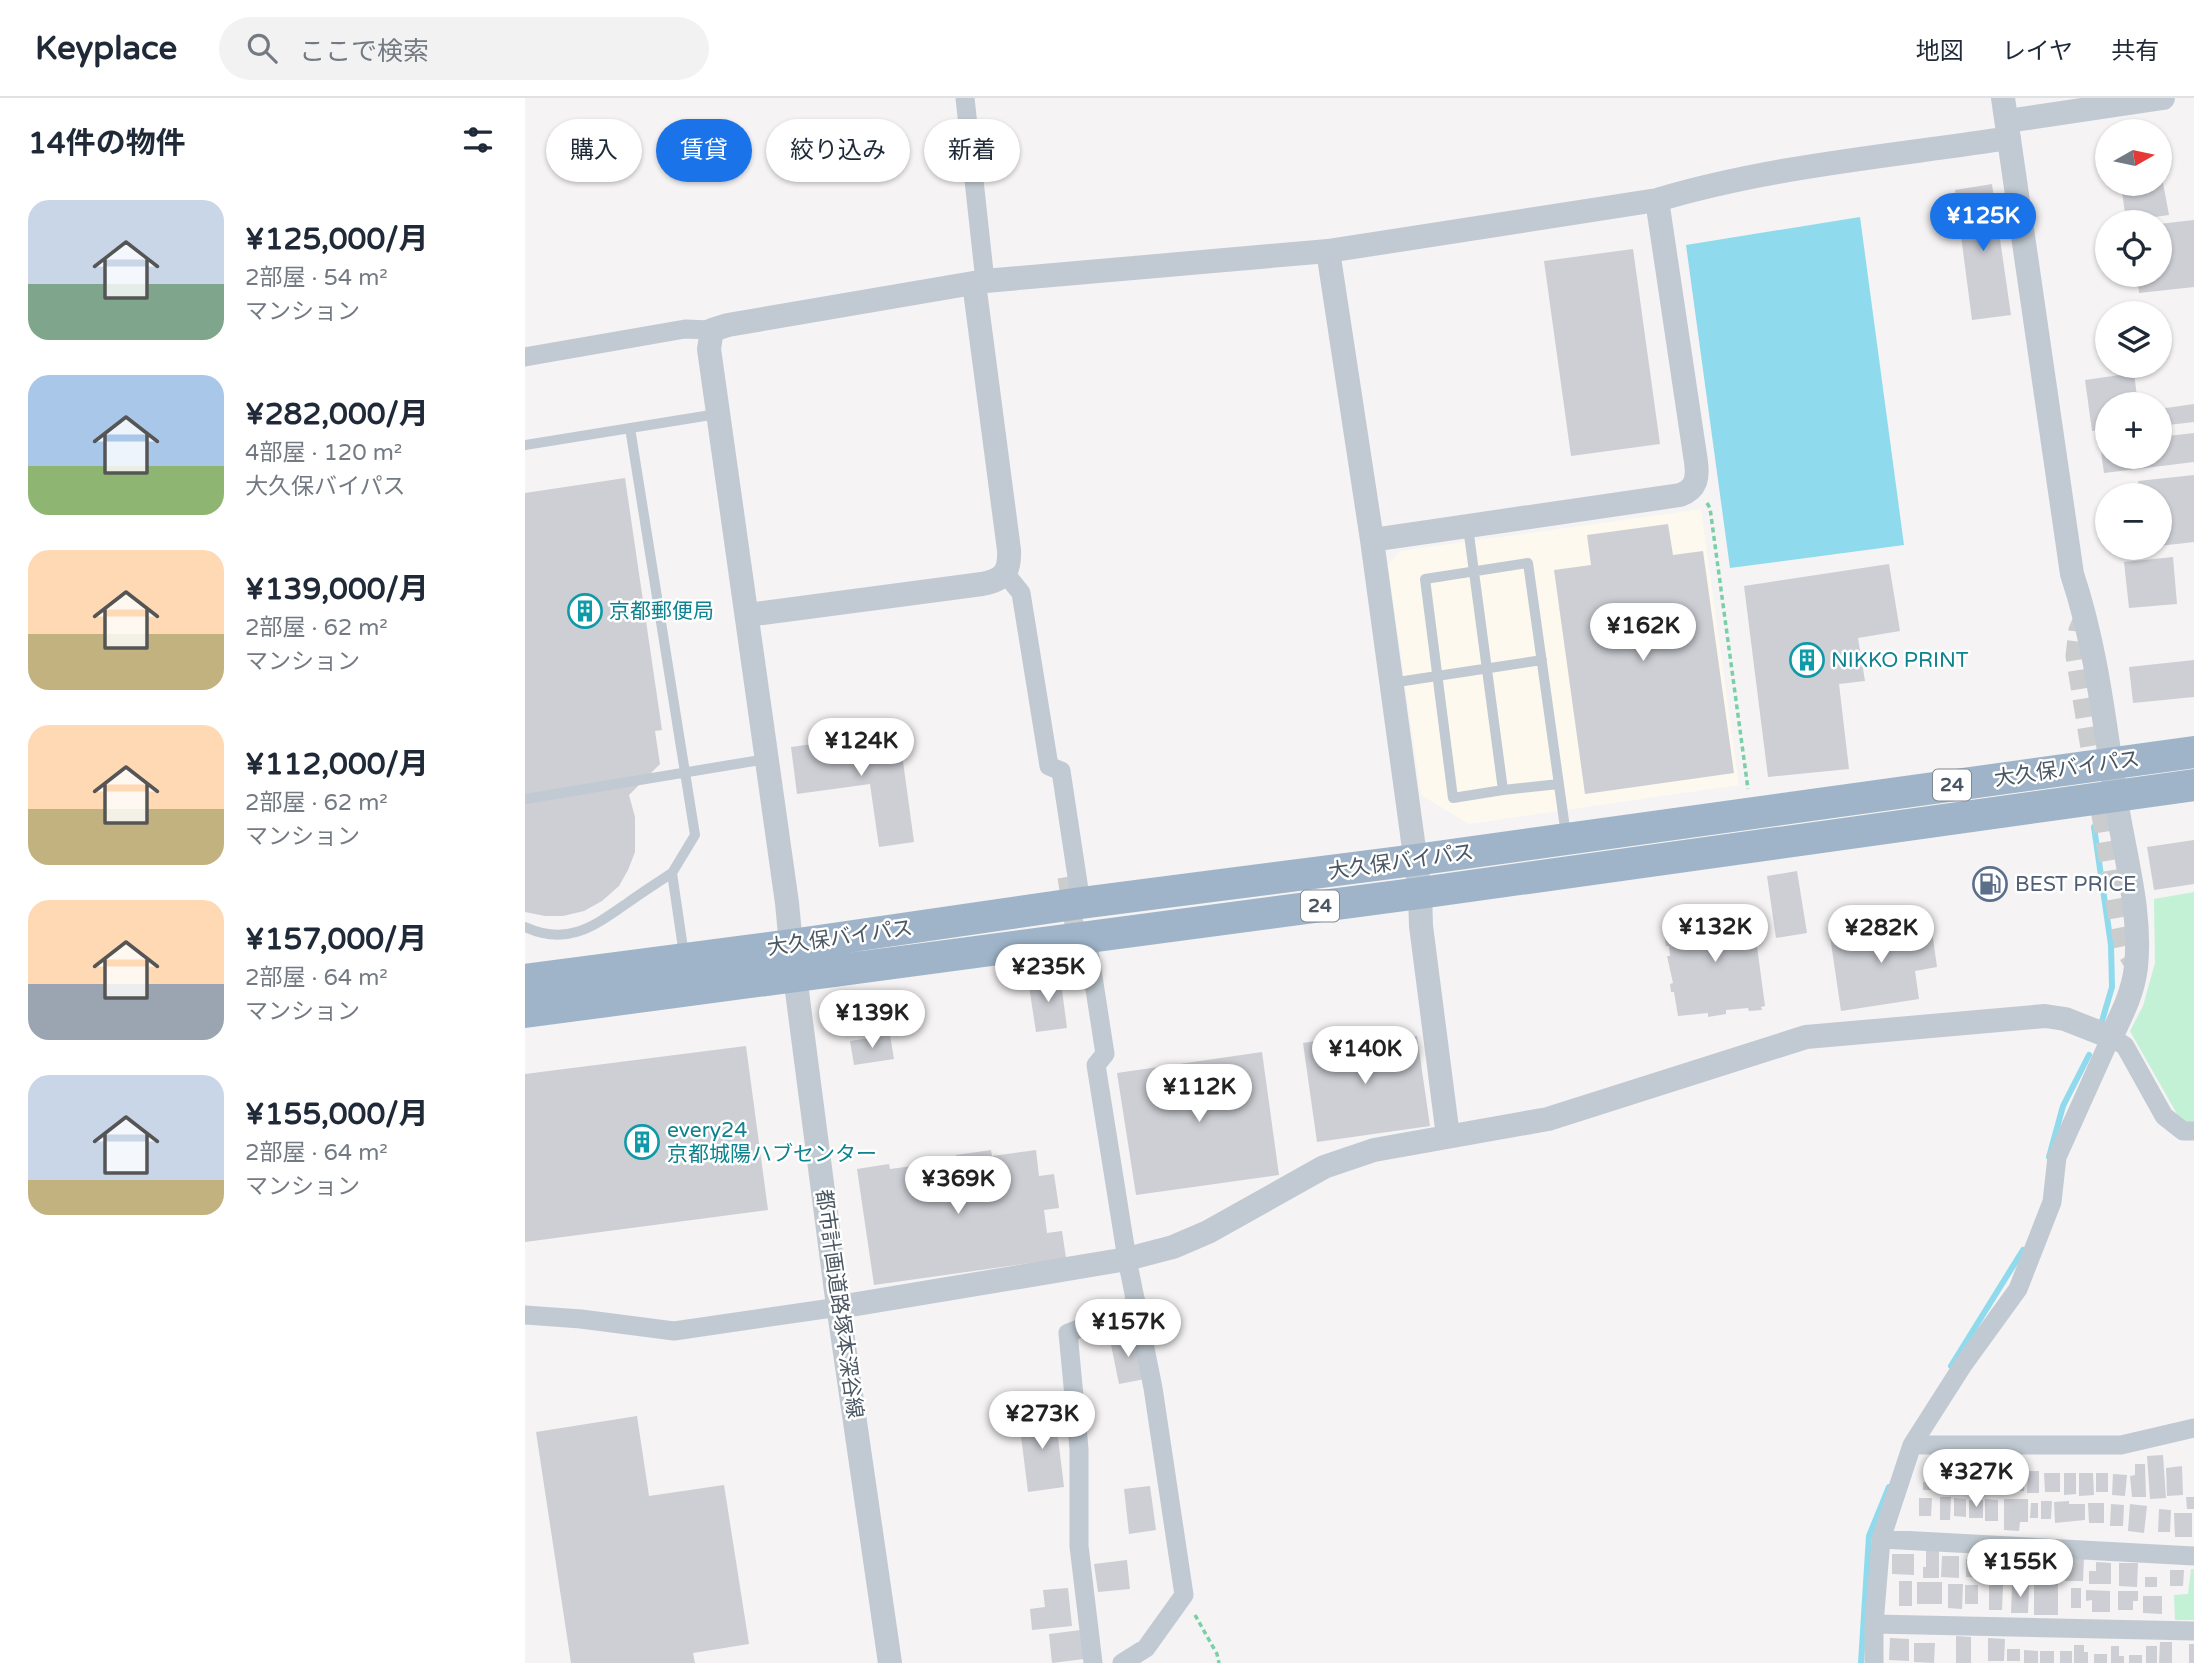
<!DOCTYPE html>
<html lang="ja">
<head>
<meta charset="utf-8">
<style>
  body { margin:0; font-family:"Varela Round","Noto Sans JP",sans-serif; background:#f2f2f3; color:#1f2937; height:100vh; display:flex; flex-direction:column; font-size:26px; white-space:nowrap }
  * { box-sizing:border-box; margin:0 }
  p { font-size:23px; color:#747a83 }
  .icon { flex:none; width:38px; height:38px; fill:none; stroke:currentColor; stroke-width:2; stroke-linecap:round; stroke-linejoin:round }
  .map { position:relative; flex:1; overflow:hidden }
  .details { display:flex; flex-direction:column; background:#fff; width:525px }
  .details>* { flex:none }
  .hud { position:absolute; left:21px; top:21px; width:665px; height:63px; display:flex; gap:14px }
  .needle { width:46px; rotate:81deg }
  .tools { position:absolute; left:1570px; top:21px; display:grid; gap:14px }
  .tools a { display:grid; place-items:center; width:77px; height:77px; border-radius:50%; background:#fff; box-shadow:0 2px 5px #0004; font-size:35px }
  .price { position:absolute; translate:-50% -60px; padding:0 16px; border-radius:24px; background:#fff; color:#222; font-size:23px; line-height:46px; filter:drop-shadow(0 2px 4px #0008) }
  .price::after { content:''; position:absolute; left:50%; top:42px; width:21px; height:16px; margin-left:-10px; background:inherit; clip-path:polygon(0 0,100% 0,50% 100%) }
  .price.current { background:#1a73e8; color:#fff }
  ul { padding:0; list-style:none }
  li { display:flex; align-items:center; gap:21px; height:175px; padding:0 28px }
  li span { display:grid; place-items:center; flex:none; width:196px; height:140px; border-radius:21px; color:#555 }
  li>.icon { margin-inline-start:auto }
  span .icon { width:84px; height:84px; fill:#fffc; stroke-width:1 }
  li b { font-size:30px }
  h2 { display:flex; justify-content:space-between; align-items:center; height:84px; padding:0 28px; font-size:30px }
  .pill { padding:0 24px; border-radius:32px; background:#fff; box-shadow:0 2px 5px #0004; font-size:24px; line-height:63px }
  .pill.current { background:#1a73e8; color:#fff }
  header { display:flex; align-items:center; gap:42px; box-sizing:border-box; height:98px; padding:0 35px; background:#fff; border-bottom:2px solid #e0e1e3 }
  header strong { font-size:33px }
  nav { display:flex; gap:38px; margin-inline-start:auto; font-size:24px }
  .search { width:490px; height:63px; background:#f2f2f3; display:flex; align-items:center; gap:18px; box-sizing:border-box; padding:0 24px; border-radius:38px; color:#747a83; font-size:26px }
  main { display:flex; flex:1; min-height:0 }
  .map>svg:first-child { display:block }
  .commercial { fill:#fdf9ef }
  .green { fill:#c3f1d5 }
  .water { fill:#90daee }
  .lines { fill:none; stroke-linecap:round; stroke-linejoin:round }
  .stream { stroke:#90daee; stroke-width:6 }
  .building { fill:#cdcfd5 }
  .minor-tunnel { stroke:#caccce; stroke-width:19; stroke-dasharray:19 10; stroke-linecap:butt }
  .path { stroke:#7ad0a6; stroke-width:3.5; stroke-dasharray:5 3.5; stroke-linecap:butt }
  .service { stroke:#c1cad2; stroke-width:10 }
  .minor { stroke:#c1cad2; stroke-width:19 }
  .tertiary { stroke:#c1cad2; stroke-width:24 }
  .trunk { stroke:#9fb4c9; stroke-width:32 }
  .labels { text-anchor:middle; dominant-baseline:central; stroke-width:5; stroke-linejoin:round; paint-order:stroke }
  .shield { fill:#fff; stroke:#808990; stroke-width:2 }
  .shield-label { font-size:19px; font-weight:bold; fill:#4a5661 }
  .culture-label { font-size:21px; fill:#0d838f; stroke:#fff; text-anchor:start }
  .street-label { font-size:21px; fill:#4a5661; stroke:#fff }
  .service-label { font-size:21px; fill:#4e5e75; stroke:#fff; text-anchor:start }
</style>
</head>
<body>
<header>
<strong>Keyplace</strong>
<div class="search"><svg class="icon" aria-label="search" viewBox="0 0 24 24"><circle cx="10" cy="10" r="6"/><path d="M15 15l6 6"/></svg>ここで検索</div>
<nav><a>地図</a><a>レイヤ</a><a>共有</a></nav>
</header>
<main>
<section class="details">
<h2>14件の物件<svg class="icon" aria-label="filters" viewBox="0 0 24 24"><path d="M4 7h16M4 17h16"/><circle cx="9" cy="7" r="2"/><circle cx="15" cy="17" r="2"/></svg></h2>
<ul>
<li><span style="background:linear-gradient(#c9d6e8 60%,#7fa58c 0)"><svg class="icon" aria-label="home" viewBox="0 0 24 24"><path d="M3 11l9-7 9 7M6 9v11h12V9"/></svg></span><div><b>¥125,000/月</b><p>2部屋 · 54 m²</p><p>マンション</p></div></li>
<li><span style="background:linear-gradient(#a9c7e8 65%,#8fb573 0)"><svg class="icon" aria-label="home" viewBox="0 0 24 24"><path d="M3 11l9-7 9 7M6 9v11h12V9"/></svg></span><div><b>¥282,000/月</b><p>4部屋 · 120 m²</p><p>大久保バイパス</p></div></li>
<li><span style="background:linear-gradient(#ffd9b3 60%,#c2b280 0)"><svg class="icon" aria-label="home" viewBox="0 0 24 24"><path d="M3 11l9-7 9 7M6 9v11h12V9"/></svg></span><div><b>¥139,000/月</b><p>2部屋 · 62 m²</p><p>マンション</p></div></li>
<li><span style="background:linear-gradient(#ffd9b3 60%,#c2b280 0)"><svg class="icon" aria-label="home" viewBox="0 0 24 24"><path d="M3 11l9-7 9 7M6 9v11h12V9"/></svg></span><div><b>¥112,000/月</b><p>2部屋 · 62 m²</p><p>マンション</p></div></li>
<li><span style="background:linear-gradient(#ffd9b3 60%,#9aa5b1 0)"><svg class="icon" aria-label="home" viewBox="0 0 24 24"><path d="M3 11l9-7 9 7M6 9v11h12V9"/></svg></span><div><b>¥157,000/月</b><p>2部屋 · 64 m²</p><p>マンション</p></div></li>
<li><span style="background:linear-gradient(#c9d6e8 75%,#c2b280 0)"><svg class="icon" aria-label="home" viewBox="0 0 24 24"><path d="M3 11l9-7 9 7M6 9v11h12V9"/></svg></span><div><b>¥155,000/月</b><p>2部屋 · 64 m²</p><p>マンション</p></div></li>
</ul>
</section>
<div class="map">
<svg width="1669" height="1565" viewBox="0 0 1669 1565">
  <rect width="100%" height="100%" fill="#f5f3f3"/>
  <path class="commercial" d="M1176 411 1214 687 944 726 896 697 863 467 875 453Z"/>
  <path class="green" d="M1669 794V1027L1656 1023 1605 933 1618 908 1630 865 1629 801Z
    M1666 1471H1669V1522H1650L1649 1497 1663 1496Z"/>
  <path class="water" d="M1335 119 1379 447 1205 470 1161 147Z"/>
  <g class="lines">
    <path class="stream" d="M1569 729 1586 847 1587 889 1577 923
      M1524 1059 1538 1008 1564 957
      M1426 1268 1498 1152
      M1336 1565 1344 1438 1364 1389"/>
  </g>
  <path class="building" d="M1634 63 1644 117 1601 123 1596 86H1634Z
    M1467 86 1486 217 1447 222 1430 92Z
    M1669 122V189L1614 195 1612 177H1634V126Z
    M1108 151 1135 346 1046 358 1019 163Z
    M1609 275 1613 306H1582V331L1567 333 1560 282Z
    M1669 306V324L1634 328V311Z
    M1669 335V364L1579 375 1575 347 1582 346V359H1634V339Z
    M1669 377V444L1634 448V397H1615L1613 383Z
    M100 380 137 632 130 633 135 666 104 697 110 719V754L103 772 94 788 77 803 59 813 38 818H20L0 814V395Z
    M1143 426 1148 457 1178 453 1209 675 1060 696 1029 472 1066 467 1062 437Z
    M1648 459 1652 506 1604 510 1599 464Z
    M1364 466 1375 533 1333 540 1340 583 1314 586 1324 671 1243 679 1219 488Z
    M1669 562V599L1608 605 1604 569Z
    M374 634 389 744 354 749 345 686 272 696 266 649Z
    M1669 742V786L1629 792 1622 749Z
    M1272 773 1282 835 1251 840 1242 778Z
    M1227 811 1240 908 1236 909 1237 912 1224 913 1223 910 1201 912V916L1183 919V915L1153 918 1149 894H1146L1145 886 1148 885 1142 858H1145L1144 848H1141L1139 836 1143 835 1142 822Z
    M1385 826 1387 836 1407 833 1412 869 1390 873 1394 901 1316 913 1305 838Z
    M535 877 542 930 511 934 503 882Z
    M856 933 859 951 880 948 879 940 892 938 905 1028 792 1044 778 945Z
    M365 937 369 961 329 967 325 943Z
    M221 948 243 1112 0 1144V976Z
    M737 954 754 1077 611 1097 592 975Z
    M466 1052 467 1058 511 1052 514 1078 529 1076 534 1110 519 1112 522 1135 537 1133 541 1160 349 1187 332 1071 364 1066 365 1071 431 1062V1057Z
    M612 1237 620 1281 594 1286 585 1242Z
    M529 1307 539 1389 503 1394 495 1330 508 1329 506 1309Z
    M112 1318 124 1398 199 1387 224 1546 168 1555 170 1565H46L11 1334Z
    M1638 1357 1641 1400 1625 1401 1622 1358Z
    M1610 1366H1620L1621 1399H1607L1605 1378 1610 1377Z
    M1657 1368 1658 1397 1642 1398 1641 1370Z
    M1417 1369 1430 1370V1394H1417Z
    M1433 1369 1446 1370 1445 1393H1433Z
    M1413 1371V1392H1398V1384L1406 1385V1372Z
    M1451 1371H1464V1394H1451Z
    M1485 1372H1499V1393H1485Z
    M1469 1373H1481V1394H1468Z
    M1503 1373H1514V1395H1502Z
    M1519 1375H1535V1394H1520Z
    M1539 1375H1551V1396L1539 1397Z
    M1554 1375H1568L1569 1397 1554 1398Z
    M1571 1375H1583V1394H1571Z
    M1588 1376 1602 1377 1600 1398 1587 1397Z
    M625 1388 631 1432 604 1436 599 1391Z
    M1415 1399H1426L1425 1422H1415Z
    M1661 1399H1669V1411H1662Z
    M1394 1400H1407L1406 1418H1394Z
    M1429 1400 1441 1401V1419L1429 1418Z
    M1460 1401 1473 1402V1423H1460Z
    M1479 1401H1503V1424H1495L1494 1433 1479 1432Z
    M1444 1402H1458V1420H1444Z
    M1516 1403H1527L1526 1421H1516Z
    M1544 1403V1406H1560V1422L1530 1425 1529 1404Z
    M1506 1405H1513V1420H1505Z
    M1563 1405H1579V1425H1564Z
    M1586 1406 1599 1407 1598 1428H1585Z
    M1605 1406 1622 1408 1619 1435 1603 1433Z
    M1634 1411 1646 1412 1645 1434H1633Z
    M1649 1415H1667V1439H1650Z
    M1401 1453H1414V1480H1398V1469H1401Z
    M1367 1456H1389V1477L1367 1476Z
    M1507 1457 1526 1458V1482H1506Z
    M1417 1458H1434V1480L1416 1479Z
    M1463 1458H1477V1482H1463Z
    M1540 1460H1559L1558 1483H1540Z
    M1441 1461 1457 1462V1480L1441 1479Z
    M1483 1461H1502V1481L1483 1480Z
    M602 1462 605 1491 573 1494 569 1466Z
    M1571 1464 1586 1465V1486H1564V1473H1571Z
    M1594 1465H1613L1612 1489 1594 1488Z
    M1645 1472H1659L1658 1488H1645Z
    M1620 1479H1632V1489H1620Z
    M1374 1483H1387V1508H1374Z
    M1392 1484H1417V1506H1392Z
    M1509 1485 1533 1486V1517H1509Z
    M1423 1486H1438L1437 1511 1423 1510Z
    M1440 1487H1453V1506H1440Z
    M1464 1487H1478L1477 1512H1464Z
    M1487 1487 1504 1488 1503 1515H1486Z
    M543 1490 547 1528 507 1532 505 1511 520 1509 518 1492Z
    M1546 1490H1556V1510H1546Z
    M1561 1492 1585 1493V1514H1567V1502L1561 1503Z
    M1593 1493H1613V1503H1608V1512H1593Z
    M1618 1498H1637V1516L1618 1515Z
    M556 1532 559 1561 527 1565 524 1536Z
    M1431 1538 1446 1539V1565H1431Z
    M1365 1540 1384 1541V1563L1364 1562Z
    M1463 1540 1480 1541 1479 1563H1463Z
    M1635 1544H1647V1565H1634Z
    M1389 1545H1410L1409 1565 1389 1564Z
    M1664 1546H1669V1565H1664Z
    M1549 1547H1559V1554H1563V1565H1549Z
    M1586 1548H1594V1558H1599V1565H1586Z
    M1621 1548H1632V1565H1621Z
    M1482 1551H1495V1563H1482Z
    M1499 1552 1513 1553V1565H1499Z
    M1515 1553H1529V1565H1515Z
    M1535 1553H1547V1565H1535Z
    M1569 1556H1582V1565H1569Z
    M1604 1557H1617V1565H1604Z"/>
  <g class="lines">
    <path class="minor-tunnel" d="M1560 516 1553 532 1550 558 1593 821 1599 850 1611 870
      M542 779 555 865"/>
    <path class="path" d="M1182 405 1185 410 1223 691
      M670 1517 692 1556 694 1565"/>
    <path class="service" d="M105 330 170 737 147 775 159 857
      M0 347 192 316
      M943 429 978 692 1034 686
      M866 585 1017 562
      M978 692 928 700 900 481 1003 465 1041 737
      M0 701 241 661
      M0 829C42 848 68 829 101 806 116 795 132 785 147 775"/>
    <path class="minor" d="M440 0 460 183
      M0 259 160 231 187 232
      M480 475 496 495 524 668 536 673 556 805
      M562 840 580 956 571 967 602 1161 628 1290 659 1497 621 1550 597 1565
      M0 1217 56 1221 149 1233 314 1209
      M1387 1347H1596L1669 1330
      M1356 1441 1669 1458
      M1349 1526 1669 1533
      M568 1565 554 1448V1351L543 1235 600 1213 611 1203
      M1349 1565V1526L1356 1441 1387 1347 1438 1267 1493 1191 1527 1104 1532 1059 1586 939 1600 948 1639 1018 1658 1033H1669"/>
    <path class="tertiary" d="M1482 23 1638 0
      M803 153 847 442 895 795 896 828 923 1038
      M847 442 1155 397C1172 391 1173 379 1171 364L1132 102
      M222 517 457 486C479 482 485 474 484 452L449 185
      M314 1209 602 1161 648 1149 683 1134 799 1069 849 1052 1023 1021 1281 939 1520 918 1540 921 1586 939C1597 916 1608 895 1611 869 1617 811 1598 753 1590 695 1579 621 1571 548 1547 476L1478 0
      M365 1565 311 1193 266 847 262 805 184 251 187 232 203 227 460 183 803 153 1132 102C1245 68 1367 58 1484 40"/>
    <path class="trunk" d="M0 882 266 847 556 805 890 762 1669 654
      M0 914 895 795 1669 687"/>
  </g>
  <defs>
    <g id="building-ring" transform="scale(1.75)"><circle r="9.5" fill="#fff" stroke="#0f9aa8" stroke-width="1.5"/><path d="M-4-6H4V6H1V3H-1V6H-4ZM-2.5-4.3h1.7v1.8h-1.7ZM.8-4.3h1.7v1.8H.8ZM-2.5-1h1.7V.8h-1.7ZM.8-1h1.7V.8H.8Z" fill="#0f9aa8"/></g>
    <g id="fuel-ring" transform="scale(1.75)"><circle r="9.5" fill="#fff" stroke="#5c6f8a" stroke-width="1.5"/><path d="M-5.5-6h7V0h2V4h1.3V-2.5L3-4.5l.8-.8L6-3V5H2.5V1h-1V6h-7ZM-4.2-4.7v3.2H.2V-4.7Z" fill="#5c6f8a"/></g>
  </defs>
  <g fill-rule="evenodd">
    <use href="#building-ring" x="60" y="513"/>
    <use href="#building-ring" x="1282" y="562"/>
    <use href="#fuel-ring" x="1465" y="786"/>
    <use href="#building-ring" x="117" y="1044"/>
  </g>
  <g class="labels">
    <g class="shield">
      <rect x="1408" y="671.5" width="38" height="31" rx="5"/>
      <rect x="776" y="792.5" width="38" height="31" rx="5"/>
    </g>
    <g class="shield-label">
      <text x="1427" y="687">24</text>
      <text x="795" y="808">24</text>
    </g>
    <g class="culture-label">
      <text x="84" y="513">京都郵便局</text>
      <text x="1306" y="562">NIKKO PRINT</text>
      <text x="142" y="1032">every24<tspan x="142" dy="24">京都城陽ハブセンター</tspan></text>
    </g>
    <g class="street-label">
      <text transform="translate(1542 671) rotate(-8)">大久保バイパス</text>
      <text transform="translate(876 764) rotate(-8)">大久保バイパス</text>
      <text transform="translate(315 840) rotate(-8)">大久保バイパス</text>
      <text transform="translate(314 1206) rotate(82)">都市計画道路塚本深谷線</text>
    </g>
    <g class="service-label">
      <text x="1490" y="786">BEST PRICE</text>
    </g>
  </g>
</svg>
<div class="tools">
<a><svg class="needle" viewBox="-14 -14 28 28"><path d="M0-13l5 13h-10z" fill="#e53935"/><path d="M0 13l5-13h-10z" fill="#747a83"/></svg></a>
<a><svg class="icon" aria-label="locate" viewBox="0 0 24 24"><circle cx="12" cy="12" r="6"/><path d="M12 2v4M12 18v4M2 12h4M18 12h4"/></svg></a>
<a><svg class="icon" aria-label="layers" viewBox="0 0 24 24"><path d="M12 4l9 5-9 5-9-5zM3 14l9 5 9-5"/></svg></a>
<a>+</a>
<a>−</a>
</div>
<b class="price current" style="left:1458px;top:155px">¥125K</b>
<b class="price" style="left:1118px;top:565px">¥162K</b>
<b class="price" style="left:336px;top:680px">¥124K</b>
<b class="price" style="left:1190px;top:866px">¥132K</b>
<b class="price" style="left:1356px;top:867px">¥282K</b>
<b class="price" style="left:523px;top:906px">¥235K</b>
<b class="price" style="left:347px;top:952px">¥139K</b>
<b class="price" style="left:840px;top:988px">¥140K</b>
<b class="price" style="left:674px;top:1026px">¥112K</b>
<b class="price" style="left:433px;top:1118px">¥369K</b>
<b class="price" style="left:603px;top:1261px">¥157K</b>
<b class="price" style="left:517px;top:1353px">¥273K</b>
<b class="price" style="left:1451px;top:1411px">¥327K</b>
<b class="price" style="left:1495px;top:1501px">¥155K</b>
<div class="hud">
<a class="pill">購入</a>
<a class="pill current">賃貸</a>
<a class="pill">絞り込み</a>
<a class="pill">新着</a>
</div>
</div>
</main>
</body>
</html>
